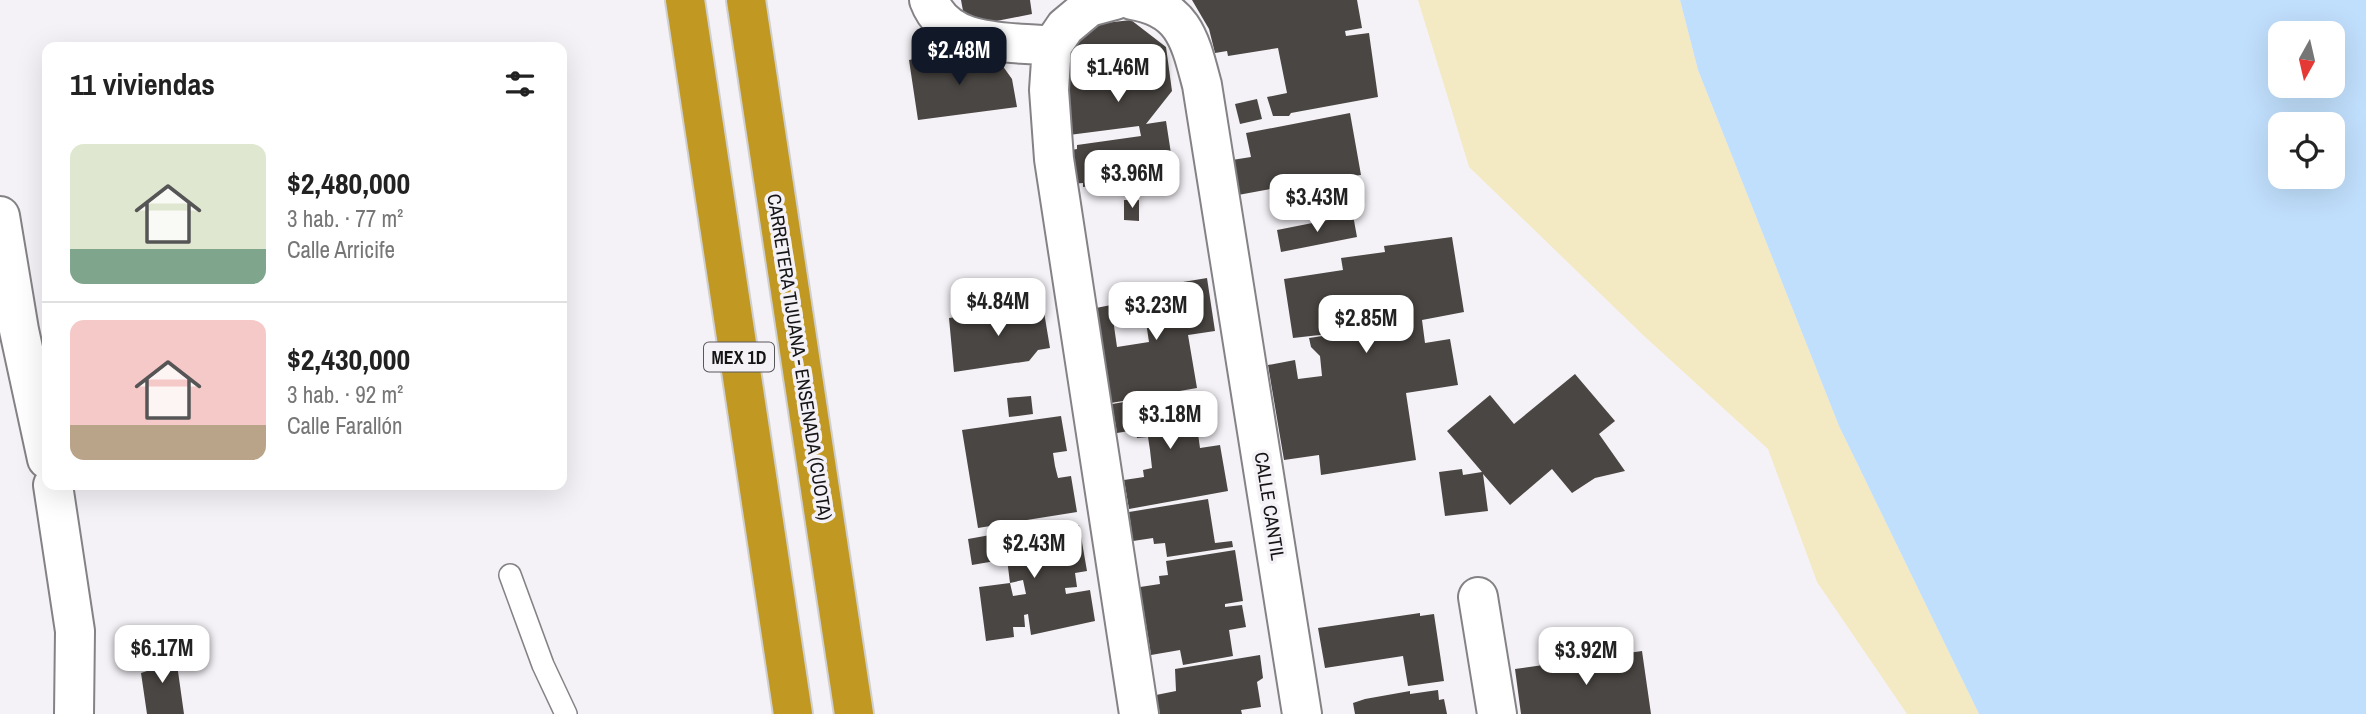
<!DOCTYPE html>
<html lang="es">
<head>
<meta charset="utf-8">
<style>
  body { margin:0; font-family:"Archivo Narrow",sans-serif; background:#f6f6f6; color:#222; height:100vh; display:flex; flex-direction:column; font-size:26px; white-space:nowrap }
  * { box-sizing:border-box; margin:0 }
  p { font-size:23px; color:#767676 }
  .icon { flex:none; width:38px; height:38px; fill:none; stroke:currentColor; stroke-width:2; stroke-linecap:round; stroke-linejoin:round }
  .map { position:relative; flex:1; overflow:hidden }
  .side { position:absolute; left:42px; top:42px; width:525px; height:448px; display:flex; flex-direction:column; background:#fff; border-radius:14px; box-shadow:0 7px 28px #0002 }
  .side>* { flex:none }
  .needle { width:46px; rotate:188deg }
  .controls { position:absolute; left:2268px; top:21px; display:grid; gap:14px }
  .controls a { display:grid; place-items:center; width:77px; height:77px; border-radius:14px; background:#fff; box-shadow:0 7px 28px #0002; font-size:35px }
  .price { position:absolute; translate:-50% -60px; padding:0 16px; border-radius:14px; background:#fff; color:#222; font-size:23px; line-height:46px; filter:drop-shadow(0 2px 4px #0008) }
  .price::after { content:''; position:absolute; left:50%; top:42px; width:21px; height:16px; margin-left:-10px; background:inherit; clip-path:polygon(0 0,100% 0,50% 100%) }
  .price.selected { background:#111827; color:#fff }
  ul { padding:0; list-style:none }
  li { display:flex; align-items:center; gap:21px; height:175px; padding:0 28px }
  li+li { border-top:2px solid #e0e0e0 }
  li span { display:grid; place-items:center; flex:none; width:196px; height:140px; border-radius:14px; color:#555 }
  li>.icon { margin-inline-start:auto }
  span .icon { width:84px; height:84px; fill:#fffc; stroke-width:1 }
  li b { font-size:30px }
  h2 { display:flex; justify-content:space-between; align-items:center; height:84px; padding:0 28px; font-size:30px }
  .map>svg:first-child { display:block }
  .sand { fill:#f3eac4 }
  .water { fill:#c0dffc; fill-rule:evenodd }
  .building { fill:#4a4643; fill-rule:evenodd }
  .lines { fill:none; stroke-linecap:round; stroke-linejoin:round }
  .lane-casing { stroke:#858286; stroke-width:24 }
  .street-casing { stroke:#858286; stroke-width:42 }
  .highway-casing { stroke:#d0d0d0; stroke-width:42 }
  .lane { stroke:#fff; stroke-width:21 }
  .street { stroke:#fff; stroke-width:38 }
  .highway { stroke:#c09822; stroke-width:38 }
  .labels { text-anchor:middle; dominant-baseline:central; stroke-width:7; stroke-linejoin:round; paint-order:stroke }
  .shield { fill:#f5f2f7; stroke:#59575a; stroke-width:2 }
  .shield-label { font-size:18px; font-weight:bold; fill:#161516 }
  .street-label { font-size:19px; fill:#161516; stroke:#f5f2f7 }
</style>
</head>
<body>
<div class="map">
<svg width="2366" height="714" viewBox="0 0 2366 714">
  <rect width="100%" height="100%" fill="#f5f2f7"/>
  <path class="sand" d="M1418 0H1680L1698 70 1839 426 1979 714H1907L1817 582 1768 449 1644 336 1469 167Z"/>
  <path class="water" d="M1680 0H2366V714H1979L1839 426 1698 70ZM2280 33H2333V86H2280ZM2280 124H2333V177H2280Z"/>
  <path class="building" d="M961 0H1030L1032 14 966 27Z
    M1192 0H1357L1362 28 1345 31 1346 36 1369 33 1378 97 1291 113 1289 116H1273L1267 97 1287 93 1278 48 1228 56 1227 51 1215 53 1209 29Z
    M1131 20 1166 47 1172 91 1146 124 1166 121 1174 173 1083 187V183L1071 184 1066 151 1077 149V145L1141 136 1139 126 1069 135 1067 62 1076 51 1070 47 1087 25ZM1111 66H1118L1125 71 1127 78 1121 86 1111 87 1106 82 1104 73Z
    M948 52H956L957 59 950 60 951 66 988 60 1002 65 1012 79 1017 107 918 120 909 60Z
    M1257 99 1262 119 1240 124 1235 104Z
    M1350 113 1361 175 1282 184V187L1238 195 1232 160 1251 157 1246 133Z
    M1124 200H1139V221L1124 220Z
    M1353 215 1357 237 1281 252 1277 230Z
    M1452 237 1464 312 1422 320 1425 343 1450 339 1458 385 1406 393 1416 460 1321 475 1319 455 1284 460 1268 365 1295 360 1298 379 1322 376 1320 356 1311 347 1309 338 1364 330 1293 338 1284 279 1343 270 1341 258 1385 252 1384 246Z
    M1207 278 1215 331 1188 335 1197 388 1111 403 1091 309 1111 305 1117 347 1149 342 1141 289Z
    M1043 306 1050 348 1038 350 1029 361 954 372 949 318Z
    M1575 374 1615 421 1599 434 1625 471 1595 478 1572 493 1552 469 1510 505 1483 474 1488 511 1445 516 1439 472 1462 469 1463 475 1482 472 1447 431 1490 395 1514 424Z
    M1192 391 1200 448 1220 445 1228 491 1129 509 1124 480 1144 477 1143 470 1152 468 1150 450 1148 437 1137 438 1135 430 1117 433 1112 404Z
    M1031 396 1033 414 1009 417 1007 398Z
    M1061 416 1067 451 1053 453 1055 466 1058 478 1071 476 1077 512 978 528 962 430Z
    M1208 499 1215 543 1232 541 1233 547 1167 557 1165 543 1154 544 1153 538 1133 541 1129 512Z
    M1052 524 1053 528 1079 525 1087 571 1075 573 1077 587 1065 588 1066 594 1090 590 1095 621 1031 635 1028 614 1024 615 1025 627H1013L1014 637 986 641 979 587 1010 583 1013 596 1026 594 1023 580 1010 583 1007 559 972 565 968 539Z
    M1235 550 1243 601 1225 604V607L1242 605 1246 627 1229 630 1233 656 1183 665 1180 650 1151 655 1140 587 1160 584 1159 576 1168 575 1166 561Z
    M1420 613V616L1434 614 1444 681 1408 686 1403 656 1325 668 1318 628Z
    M175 650 184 714H147L141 673 150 670 149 663 141 664 140 658Z
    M1642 651 1651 714H1521L1515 669Z
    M1260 655 1263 678 1257 682 1261 707 1241 710 1242 714H1160L1156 695 1176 691 1175 669Z
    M1438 690 1439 700 1444 699 1447 714H1355L1353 703 1365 699 1410 691V694Z"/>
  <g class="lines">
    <g class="lane-casing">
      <path id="lane" d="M510 575 543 665 566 714"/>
    </g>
    <g class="street-casing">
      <path id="street" d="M929 0C947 48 1008 41 1052 46
        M1115 0 1089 7 1065 27 1052 46 1049 90 1054 159 1139 714
        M1132 0C1184 8 1190 40 1202 85L1302 714
        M0 216 19 330 47 459
        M53 485 75 631 74 714
        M1478 597 1497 714"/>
    </g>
    <g class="highway-casing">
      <path id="highway" d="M685 0 793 714
        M746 0 854 714"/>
    </g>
    <use href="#lane" class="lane"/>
    <use href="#street" class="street"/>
    <use href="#highway" class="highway"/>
  </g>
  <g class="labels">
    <rect class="shield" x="704" y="342.5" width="70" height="29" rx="5"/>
    <g class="shield-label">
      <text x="739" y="357">MEX 1D</text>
    </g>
    <g class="street-label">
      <text transform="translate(800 357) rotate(81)">CARRETERA TIJUANA - ENSENADA (CUOTA)</text>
      <text transform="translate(1270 506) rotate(81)">CALLE CANTIL</text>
    </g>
  </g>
</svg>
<div class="controls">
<a><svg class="needle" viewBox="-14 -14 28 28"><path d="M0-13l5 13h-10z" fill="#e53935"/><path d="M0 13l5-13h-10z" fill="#767676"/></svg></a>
<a><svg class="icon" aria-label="locate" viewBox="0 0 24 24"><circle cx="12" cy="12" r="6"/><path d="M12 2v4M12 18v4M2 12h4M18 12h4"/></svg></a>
</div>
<b class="price selected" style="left:959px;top:87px">$2.48M</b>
<b class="price" style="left:1118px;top:104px">$1.46M</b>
<b class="price" style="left:1132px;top:210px">$3.96M</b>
<b class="price" style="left:1317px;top:234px">$3.43M</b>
<b class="price" style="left:998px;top:338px">$4.84M</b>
<b class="price" style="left:1156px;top:342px">$3.23M</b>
<b class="price" style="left:1366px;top:355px">$2.85M</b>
<b class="price" style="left:1170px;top:451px">$3.18M</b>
<b class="price" style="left:1034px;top:580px">$2.43M</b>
<b class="price" style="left:162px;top:685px">$6.17M</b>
<b class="price" style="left:1586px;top:687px">$3.92M</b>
<section class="side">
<h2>11 viviendas<svg class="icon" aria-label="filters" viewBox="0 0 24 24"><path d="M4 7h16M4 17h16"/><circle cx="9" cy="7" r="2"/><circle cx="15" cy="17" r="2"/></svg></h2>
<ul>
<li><span style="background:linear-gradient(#dfe7d0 75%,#7fa58c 0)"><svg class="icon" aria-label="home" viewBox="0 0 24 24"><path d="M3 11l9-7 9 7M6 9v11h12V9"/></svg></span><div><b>$2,480,000</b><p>3 hab. · 77 m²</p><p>Calle Arricife</p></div></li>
<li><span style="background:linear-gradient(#f6c9c9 75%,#b9a48a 0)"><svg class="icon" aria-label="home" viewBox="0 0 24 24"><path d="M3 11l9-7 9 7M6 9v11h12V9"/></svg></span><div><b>$2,430,000</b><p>3 hab. · 92 m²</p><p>Calle Farallón</p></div></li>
</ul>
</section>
</div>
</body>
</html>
